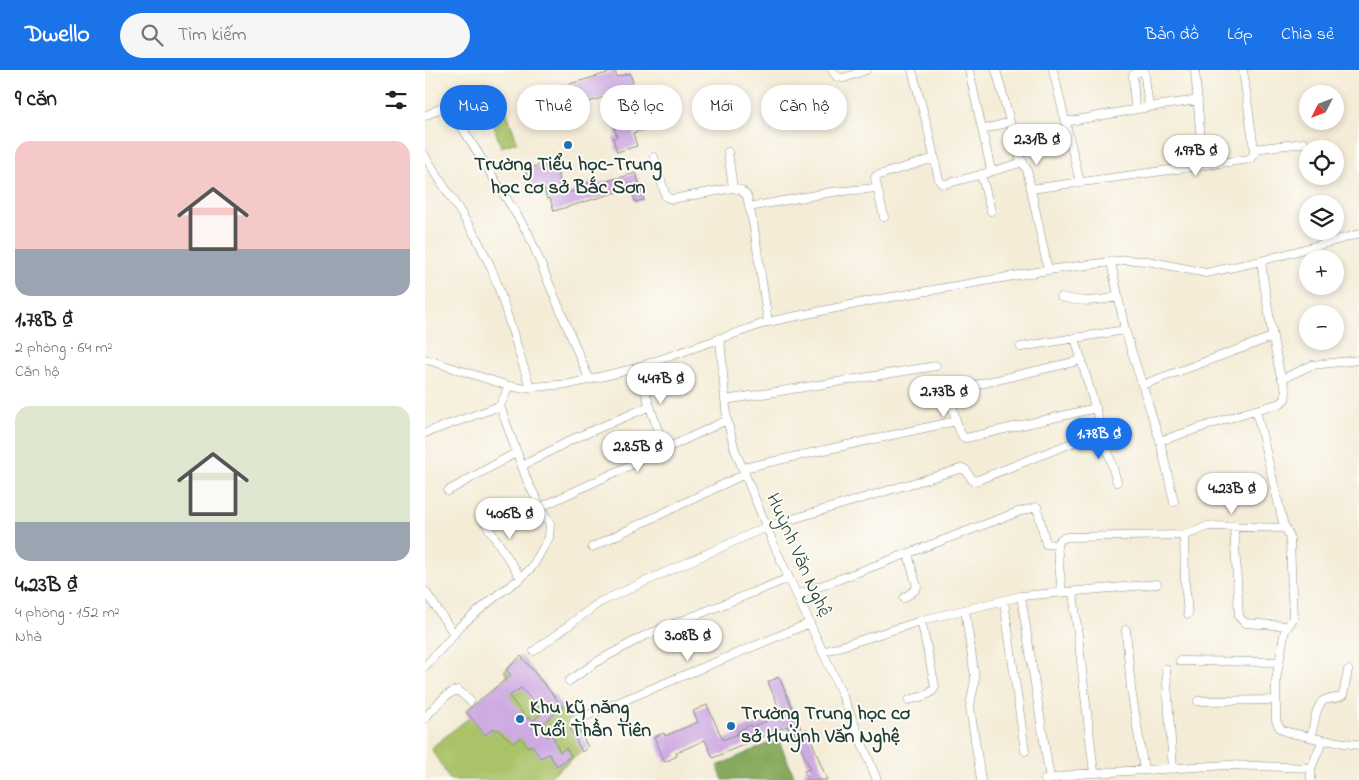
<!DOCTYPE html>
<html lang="vi">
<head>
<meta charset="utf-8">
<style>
  body { margin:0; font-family:"Indie Flower",sans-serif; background:#f6f6f6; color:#202124; height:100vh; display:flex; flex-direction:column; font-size:19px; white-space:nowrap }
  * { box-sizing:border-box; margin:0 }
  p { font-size:16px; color:#757577 }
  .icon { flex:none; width:28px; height:28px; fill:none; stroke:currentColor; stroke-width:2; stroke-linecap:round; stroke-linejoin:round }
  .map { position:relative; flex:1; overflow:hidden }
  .drawer { display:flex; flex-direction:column; background:#fff; width:425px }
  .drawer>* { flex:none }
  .guide { position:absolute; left:15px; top:15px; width:475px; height:45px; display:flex; gap:10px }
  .needle { width:32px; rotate:228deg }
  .controls { position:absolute; left:874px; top:15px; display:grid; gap:10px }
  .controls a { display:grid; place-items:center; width:45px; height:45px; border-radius:50%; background:#fff; box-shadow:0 2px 8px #0003; font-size:25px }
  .price { position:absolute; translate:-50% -42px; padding:0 11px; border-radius:18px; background:#fff; color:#222; font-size:16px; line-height:32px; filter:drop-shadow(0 1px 2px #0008) }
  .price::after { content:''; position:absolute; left:50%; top:30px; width:15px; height:11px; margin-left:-8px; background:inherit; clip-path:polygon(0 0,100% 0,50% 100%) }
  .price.active { background:#1a73e8; color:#fff }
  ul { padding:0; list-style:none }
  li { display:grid; align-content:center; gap:10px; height:265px; padding:0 15px }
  li span { display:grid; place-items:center; height:155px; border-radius:15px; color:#555 }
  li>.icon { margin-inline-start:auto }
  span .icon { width:90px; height:90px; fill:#fffc; stroke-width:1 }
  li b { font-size:21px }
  h2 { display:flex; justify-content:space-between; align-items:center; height:60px; padding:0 15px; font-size:21px }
  .chip { padding:0 18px; border-radius:22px; background:#fff; box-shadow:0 2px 8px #0003; font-size:18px; line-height:45px }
  .chip.active { background:#1a73e8; color:#fff }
  header { display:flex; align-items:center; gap:30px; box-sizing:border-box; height:70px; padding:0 25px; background:#1a73e8; color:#fff }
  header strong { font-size:24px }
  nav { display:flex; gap:28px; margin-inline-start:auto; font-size:18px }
  .search { width:350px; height:45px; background:#f6f6f6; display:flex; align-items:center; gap:12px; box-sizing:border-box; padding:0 18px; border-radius:28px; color:#757577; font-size:19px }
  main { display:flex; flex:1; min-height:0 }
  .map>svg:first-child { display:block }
  .green { fill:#aac369; stroke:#64804e }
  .forest { fill:#87a95d; stroke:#537348 }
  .building { fill:#ceaae2; fill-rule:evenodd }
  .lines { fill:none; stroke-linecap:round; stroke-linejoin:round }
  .minor-casing { stroke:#8a9486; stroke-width:9 }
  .minor { stroke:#fff; stroke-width:8 }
  .poi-dot { fill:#1f6fb2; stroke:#fdfcf7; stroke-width:2 }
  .labels { text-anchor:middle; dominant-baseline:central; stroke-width:4; stroke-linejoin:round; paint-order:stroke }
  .poi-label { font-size:20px; font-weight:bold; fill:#1f3d34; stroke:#fdfcf7; text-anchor:start }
  .street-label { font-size:20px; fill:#1f3d34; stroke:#fdfcf7 }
</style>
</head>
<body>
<header>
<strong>Dwello</strong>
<div class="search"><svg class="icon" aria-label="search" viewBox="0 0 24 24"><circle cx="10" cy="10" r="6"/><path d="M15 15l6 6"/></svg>Tìm kiếm</div>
<nav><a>Bản đồ</a><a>Lớp</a><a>Chia sẻ</a></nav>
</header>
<main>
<section class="drawer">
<h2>9 căn<svg class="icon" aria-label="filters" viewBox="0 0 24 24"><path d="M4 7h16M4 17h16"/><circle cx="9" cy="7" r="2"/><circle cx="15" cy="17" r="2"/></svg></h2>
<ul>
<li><span style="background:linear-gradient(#f6c9c9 70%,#9aa5b1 0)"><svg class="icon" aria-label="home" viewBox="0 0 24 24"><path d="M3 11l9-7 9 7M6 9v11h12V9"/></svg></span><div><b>1.78B ₫</b><p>2 phòng · 64 m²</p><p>Căn hộ</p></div></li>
<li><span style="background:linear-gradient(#dfe7d0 75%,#9aa5b1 0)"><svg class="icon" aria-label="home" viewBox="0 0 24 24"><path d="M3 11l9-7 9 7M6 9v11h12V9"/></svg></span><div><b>4.23B ₫</b><p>4 phòng · 152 m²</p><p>Nhà</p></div></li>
</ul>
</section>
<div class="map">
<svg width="934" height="710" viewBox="0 0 934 710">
  <rect width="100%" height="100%" fill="#fdfcf7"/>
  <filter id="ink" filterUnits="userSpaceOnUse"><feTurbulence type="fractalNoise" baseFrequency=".02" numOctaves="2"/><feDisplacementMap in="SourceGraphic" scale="10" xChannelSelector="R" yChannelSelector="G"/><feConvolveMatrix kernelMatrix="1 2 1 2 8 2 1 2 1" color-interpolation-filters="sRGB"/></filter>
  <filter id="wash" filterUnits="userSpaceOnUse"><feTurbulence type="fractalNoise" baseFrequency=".0096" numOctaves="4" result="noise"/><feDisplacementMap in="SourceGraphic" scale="20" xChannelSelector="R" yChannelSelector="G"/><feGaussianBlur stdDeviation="1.12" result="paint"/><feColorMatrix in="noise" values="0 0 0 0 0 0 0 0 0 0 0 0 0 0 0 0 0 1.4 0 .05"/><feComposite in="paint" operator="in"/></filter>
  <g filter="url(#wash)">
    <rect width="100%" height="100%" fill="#f4ecd7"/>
    <path class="green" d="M80 37 92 72 76 77 64 42Z
      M96 586 149 651 163 677 120 710H25L6 678 45 647 41 641 83 607 79 601Z"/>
    <path class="forest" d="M353 669 371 710H298L292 696Z"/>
    <g id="blocks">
      <path class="building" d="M190 1 192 7 205 3 222 59 208 63 212 76 192 82 188 68 192 67 188 53 184 54 180 42 184 41 180 27 154 35 155 39 140 43 139 39 126 42 120 21Z
        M118 89H125L129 92 139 124 159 118 158 115 171 111 172 114 211 103 219 130 210 132 206 118 129 141 125 128 122 129 119 119 107 123 100 100 115 95V94L119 92Z
        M96 586 138 637 116 655 122 667 127 665 135 682 141 678 146 686 132 696 124 684 115 688 107 675 103 677 96 667 90 672H87L81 666 80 667 74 659 72 661 69 658 60 665 41 641 86 605 81 600ZM96 618 118 642 108 651 105 647 102 649 84 626Z
        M354 607 377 661 382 659 402 710H383L379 701 385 699 368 658 363 660 362 656 288 688 280 670 251 683 252 686 240 692 229 667 239 663 240 666 273 652 268 641 282 635 298 670 313 664 312 661 326 655 327 657 357 645 343 612Z
        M148 656H152L163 677 157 682 145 658Z"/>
    </g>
  </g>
  <g filter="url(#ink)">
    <use href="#blocks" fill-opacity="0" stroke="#8a9486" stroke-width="1"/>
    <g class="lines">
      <g class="minor-casing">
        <path id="minor" d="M407 0 412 7 419 8 441 0
          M487 0 502 55 514 110 516 113 520 114 562 103 566 100 544 0
          M571 0 595 88 602 100 623 200
          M628 0 655 112
          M719 0 724 37
          M770 0 778 95
          M710 39 708 5 716 0
          M0 46 20 36 33 51 103 163 164 309
          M640 52 724 37 773 30
          M557 60 585 52
          M829 79 879 73
          M303 82 308 118
          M0 86 51 167 65 195 73 216 105 317
          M229 87 241 127 247 129 308 118 316 120 322 126 329 158 343 252
          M565 102 598 92
          M556 104 566 141
          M606 119 825 89 829 83V79L818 0
          M324 137 407 122 452 118
          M459 147 450 108 451 106 510 88
          M686 192 700 260 735 371 749 432
          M636 227C660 233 670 231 693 227
          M295 268 302 350 310 380 349 475 417 624 452 710
          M650 268 700 260
          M0 289 84 316 95 318 145 314 208 299 343 252 450 230 623 200 701 190 723 191 781 203 836 191 934 164
          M657 290 529 320 525 322V326C529 339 530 355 538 367L541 368 671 338
          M212 297 239 379
          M857 309 887 295 934 290
          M717 315 847 267
          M300 330 511 296
          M831 340 858 452C860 459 865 463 865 471L868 549 860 561 859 565 851 610V650L853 655 856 659 862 662 898 670 934 675
          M677 361 692 412
          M0 363 75 336
          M735 371 823 342 856 333 860 329C863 320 858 312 855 303 847 266 841 229 836 191
          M97 396 148 369 225 336
          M318 398 531 351
          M23 421 92 382
          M116 437 302 350
          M55 445 96 508
          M809 456 814 547 820 553 863 556
          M759 465 760 512 763 544
          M167 477 320 404
          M0 521 29 564
          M648 522 669 703
          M637 523 632 475C633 470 637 468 642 467L759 465 770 462 783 456 860 458
          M372 525 593 442 612 437 621 474 632 475
          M596 526 625 709
          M479 528 490 520 492 517 483 484
          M579 531 600 681
          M540 540 550 608C549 618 546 627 545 637L556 710
          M701 560 706 619 719 700
          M109 581 175 532 341 457 535 399H540L548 411 553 410 677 361 650 268 596 277
          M398 582 502 549 596 526 732 514
          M755 591 854 592
          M0 596 27 567 34 557 75 523 96 508 107 497 124 468 125 454 103 413 75 336 84 316
          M741 599 748 699
          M144 611 173 591 219 566 364 508
          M484 630C493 627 508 626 510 616L496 550
          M773 631 851 630
          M0 648C9 638 20 623 33 620L45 631
          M149 651 385 553
          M886 667C889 657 890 630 903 629 909 628 913 629 918 625L923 600
          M620 710 653 704 803 695 886 698
          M886 710V698L898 670"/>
      </g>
      <use href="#minor" class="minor"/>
    </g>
  </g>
  <g class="poi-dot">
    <circle cx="143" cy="75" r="5"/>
    <circle cx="95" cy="649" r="5"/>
    <circle cx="306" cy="656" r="5"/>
  </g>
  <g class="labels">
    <g class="poi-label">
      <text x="143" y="95" text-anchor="middle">Trường Tiểu học-Trung<tspan x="143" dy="23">học cơ sở Bắc Sơn</tspan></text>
      <text x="105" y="638">Khu kỹ năng<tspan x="105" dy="23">Tuổi Thần Tiên</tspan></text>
      <text x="316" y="644">Trường Trung học cơ<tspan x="316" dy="23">sở Huỳnh Văn Nghệ</tspan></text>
    </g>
    <g class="street-label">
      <text transform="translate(373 486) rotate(66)">Huỳnh Văn Nghệ</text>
    </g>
  </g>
</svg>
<div class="controls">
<a><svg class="needle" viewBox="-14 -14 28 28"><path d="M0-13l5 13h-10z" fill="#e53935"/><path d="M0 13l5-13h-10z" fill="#757577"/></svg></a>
<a><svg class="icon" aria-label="locate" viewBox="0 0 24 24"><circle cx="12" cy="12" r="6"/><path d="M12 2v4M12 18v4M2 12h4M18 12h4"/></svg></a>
<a><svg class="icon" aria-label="layers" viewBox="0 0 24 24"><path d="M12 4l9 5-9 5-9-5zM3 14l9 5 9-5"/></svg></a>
<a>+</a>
<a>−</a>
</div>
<b class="price" style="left:612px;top:96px">2.31B ₫</b>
<b class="price" style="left:771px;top:107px">1.97B ₫</b>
<b class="price" style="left:236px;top:335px">4.47B ₫</b>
<b class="price" style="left:519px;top:348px">2.73B ₫</b>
<b class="price active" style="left:674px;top:390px">1.78B ₫</b>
<b class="price" style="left:213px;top:403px">2.85B ₫</b>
<b class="price" style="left:807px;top:445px">4.23B ₫</b>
<b class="price" style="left:85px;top:470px">4.06B ₫</b>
<b class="price" style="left:263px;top:592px">3.08B ₫</b>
<div class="guide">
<a class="chip active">Mua</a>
<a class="chip">Thuê</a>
<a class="chip">Bộ lọc</a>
<a class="chip">Mới</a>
<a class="chip">Căn hộ</a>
</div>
</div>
</main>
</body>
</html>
